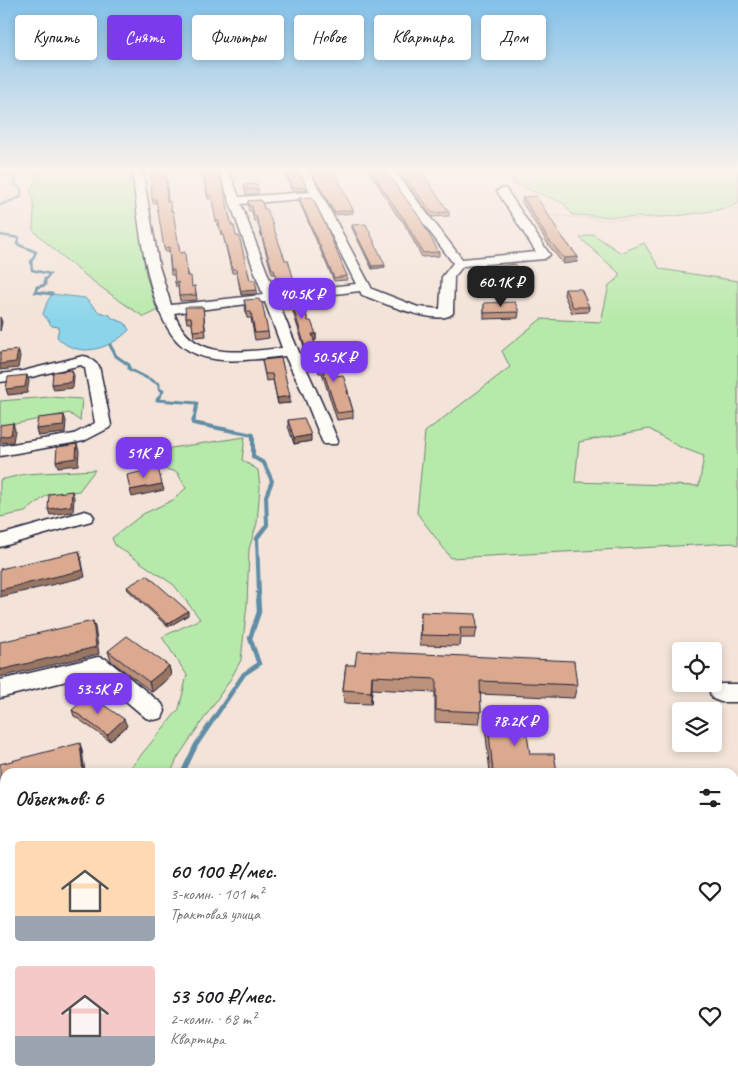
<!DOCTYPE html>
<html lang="ru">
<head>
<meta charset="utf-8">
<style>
  body { margin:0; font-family:Caveat,sans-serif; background:#f2f2f2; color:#202124; height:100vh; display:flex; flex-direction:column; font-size:19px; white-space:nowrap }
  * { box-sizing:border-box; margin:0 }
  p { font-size:16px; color:#757577 }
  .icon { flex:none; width:28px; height:28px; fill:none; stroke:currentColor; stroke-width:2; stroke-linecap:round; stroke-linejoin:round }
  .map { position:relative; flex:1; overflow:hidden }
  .drawer { position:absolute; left:0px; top:768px; width:739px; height:321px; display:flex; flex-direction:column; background:#fff; border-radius:15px 15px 0 0; box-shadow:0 2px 8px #0003 }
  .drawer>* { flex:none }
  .guide { position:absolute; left:15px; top:15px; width:709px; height:45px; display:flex; gap:10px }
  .tools { position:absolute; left:672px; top:642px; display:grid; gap:10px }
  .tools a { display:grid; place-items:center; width:50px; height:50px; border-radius:5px; background:#fff; box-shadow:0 2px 8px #0003; font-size:25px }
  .price { position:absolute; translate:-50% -42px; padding:0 11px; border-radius:10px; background:#7c3aed; color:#fff; font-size:16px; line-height:32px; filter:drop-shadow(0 1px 2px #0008) }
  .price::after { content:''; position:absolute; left:50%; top:30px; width:15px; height:11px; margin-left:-8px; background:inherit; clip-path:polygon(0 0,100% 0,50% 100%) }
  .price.on { background:#222; color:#fff }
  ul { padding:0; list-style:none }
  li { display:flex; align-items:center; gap:15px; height:125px; padding:0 15px }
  li span { display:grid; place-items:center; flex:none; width:140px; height:100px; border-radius:5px; color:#555 }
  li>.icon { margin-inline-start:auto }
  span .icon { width:60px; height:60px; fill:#fffc; stroke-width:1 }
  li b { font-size:21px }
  h2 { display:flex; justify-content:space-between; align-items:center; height:60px; padding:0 15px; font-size:21px }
  .pill { padding:0 18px; border-radius:5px; background:#fff; box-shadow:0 2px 8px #0003; font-size:18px; line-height:45px }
  .pill.on { background:#7c3aed; color:#fff }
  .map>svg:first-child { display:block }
  .green { fill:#b7eaaa; stroke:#6c8672; fill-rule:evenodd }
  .water { fill:#8bd5eb; stroke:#618da5 }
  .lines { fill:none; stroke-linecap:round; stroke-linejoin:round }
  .stream-far4 { stroke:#618da5; stroke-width:2.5 }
  .stream-far3 { stroke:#618da5; stroke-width:3 }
  .stream-far2 { stroke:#618da5; stroke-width:4 }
  .stream-far1 { stroke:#618da5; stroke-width:4.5 }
  .stream { stroke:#618da5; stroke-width:5.5 }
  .minor-casing { stroke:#22223b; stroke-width:3 }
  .path { stroke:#22223b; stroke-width:1; stroke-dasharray:0.5 2.5; stroke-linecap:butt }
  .minor { fill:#fdfcf7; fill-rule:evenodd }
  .wall { fill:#bc917b; stroke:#22223b }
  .shaded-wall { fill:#997664; stroke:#22223b }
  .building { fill:#dba98f; stroke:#22223b }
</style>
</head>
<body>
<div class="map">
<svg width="738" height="1088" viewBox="0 0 738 1088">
  <rect width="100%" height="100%" fill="#f3e3d8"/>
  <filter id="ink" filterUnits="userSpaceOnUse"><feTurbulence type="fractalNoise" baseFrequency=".02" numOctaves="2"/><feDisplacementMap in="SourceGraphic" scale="10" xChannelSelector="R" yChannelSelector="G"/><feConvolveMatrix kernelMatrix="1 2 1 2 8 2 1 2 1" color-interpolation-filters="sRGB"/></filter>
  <g filter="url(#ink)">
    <path class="green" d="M0 169H132L146 275 157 311 144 317C104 291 67 263 33 230L34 209 31 189 40 173 0 176Z
      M515 169H736L738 171V204C687 221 627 218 573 215L563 203 513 183Z
      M593 234 621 253 644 243 660 269 738 281V545L732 543 451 558 417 513 425 432 510 367 502 351 541 319 601 322 609 285 619 278V273L580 238ZM649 429 680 447 704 456 699 486 575 482 579 442Z
      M50 397 82 399 80 421 69 413 0 427V401Z
      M245 437 242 460 258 470 260 487 257 523 249 549 247 604 241 660 230 680 178 757 171 772H127L179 709 187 675 162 637 200 619 174 585 115 545 112 538 143 514 173 500 186 488 177 472 153 466 171 448Z
      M95 470 79 491 47 495 25 512 0 517V480L25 474Z"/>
    <path class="water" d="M52 294 85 298 99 312 110 315 112 318 125 323 129 330C110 349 78 360 57 337L59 327 52 326 43 314 47 302Z"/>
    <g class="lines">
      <path class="stream-far4" d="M0 205 21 197V189L14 184 16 179 14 177 17 171 23 169
        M0 235 19 238 17 244 36 252 31 262 32 270 50 274 45 280"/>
      <path class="stream-far3" d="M45 279V285L37 287 35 292 52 294
        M110 345 116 356 129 365V369L159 384V389L163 391 157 400 197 403 194 419"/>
      <path class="stream-far2" d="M194 418 193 423 253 435V457L264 463 272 481 266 496 267 525 257 538 259 594"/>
      <path class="stream-far1" d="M183 772 196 745 244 674 259 664 250 638 259 612 258 593"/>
      <path class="stream" d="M0 1071 5 1064"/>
      <g class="minor-casing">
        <path id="minor" d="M132 169H142L159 266 171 305 263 295 218 169H228L239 197 310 192 298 169H308L372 289 418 307 440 309 442 277 453 263 383 169H393L462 259 536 252 497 191 502 188 506 189 550 255 544 259 463 266 454 277 453 313C440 328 379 301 362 295L360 291 278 301C296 349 319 394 338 441L336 444H324L322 441 303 393 285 356C255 359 216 367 188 350 146 326 138 214 132 169ZM313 198 356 284 275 293 241 204ZM265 302 282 348C240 352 192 362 174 313Z
          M83 356 88 357 99 366 111 425 109 428 84 441 0 456V446L74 434 95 423 85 368 81 365 23 379 0 382V374L23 371Z
          M85 511 91 513 94 517 91 521 0 547V535Z
          M98 657 106 659 162 704 165 711 162 718 154 720 146 718 94 674 0 698V680Z
          M721 684H738V702H721L713 699 710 693 713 687Z
          M5 810V834L0 836V812Z
          M738 916V944L734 945V917Z
          M5 1005V1035L0 1036V1006Z"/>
      </g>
      <path class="path" d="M546 215 607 220H640L738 208"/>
      <use href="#minor" class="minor"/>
    </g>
    <path class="wall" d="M198 169H217L232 226 236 236 250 280 257 294 241 295 237 273H232L223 235H221L219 225H217L212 198 208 199 203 173H199Z
      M282 169H297L307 187V190L292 191 286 173H284Z
      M309 169H329L353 210V213L335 215Z
      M368 169H384L439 252V256L422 257 404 223 396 214Z
      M395 169H410L449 212V216L432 217Z
      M167 181 168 202 172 211 180 253 188 276 192 287 195 286 197 300 180 301 178 287H176L174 275H171L169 252H165L157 203H153L152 199Z
      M244 185 258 189V194L246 195Z
      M523 197 563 238 578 257 577 262 563 264 548 244 522 202Z
      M299 198 347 276V280L334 281 299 201Z
      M261 200 295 284V289L279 291 275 274H272L257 220 254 221 252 211H249L248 205V201Z
      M352 225 385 267 372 269 352 228Z
      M500 266 525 283 510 285 499 271Z
      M565 289 589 307 588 312 572 313 564 295Z
      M300 295 308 321 316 334V340H314L315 350 306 353 292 309 286 310 284 302V296Z
      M244 300 268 332 269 338 255 340 251 318H247Z
      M484 303 519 312 518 318 484 319Z
      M203 307 206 336 194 337 192 323H187L186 317Z
      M314 351 336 376 348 391 349 397 353 411V418L337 420 322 373H319L314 357Z
      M281 358 290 403 278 404 273 380 266 381 262 360Z
      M288 420 311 441 294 444 288 426Z
      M127 587 188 615 168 627 128 590Z
      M421 612 477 628 475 638H461L460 646 420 645Z
      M108 651 169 666 171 676 152 692 111 661Z
      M346 665 577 685 574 698 480 694 481 712 479 724 435 722V692L372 689 371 704 344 703 343 690Z
      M72 710 127 726 110 741 74 716Z
      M487 714 530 754 557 772H490L485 727Z
      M5 862V896L0 897V863Z"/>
    <path class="shaded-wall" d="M578 257 577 262 563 264 564 258Z
      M385 265V267L372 269V266Z
      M526 277 525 283 510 285V279Z
      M295 284V289L279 291 278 286Z
      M257 290V294L241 295V291Z
      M0 317 2 322 0 331Z
      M312 334H316V340L312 341Z
      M315 344V350L306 353 305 347Z
      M18 350 20 356 18 368 0 370V364Z
      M72 370 74 376 73 388 54 390 52 384Z
      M27 375 29 381 27 393 8 395 6 389Z
      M290 396V403L278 404 277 398Z
      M64 415 66 421 65 433 38 436 36 429Z
      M13 423 15 430 13 442 0 443V437Z
      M311 435V441L294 444V438Z
      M77 444 79 451 78 465 58 467 56 461Z
      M162 484 164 490 132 497 130 490Z
      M72 491 74 498 73 512 50 515 48 509Z
      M79 551 81 557 85 577 0 597V590Z
      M188 611V615L168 627 167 624Z
      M93 621 95 627 99 654 0 677V670Z
      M169 666 171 676 152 692 149 682Z
      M372 676V689L371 704V692Z
      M124 719 127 726 110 741 107 735Z
      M80 743 82 750 85 772H83Z
      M5 796V803L0 805V797Z
      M738 1065V1070L734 1072V1066Z"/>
    <path class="building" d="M150 169H163L166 177 167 202 170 201 171 211H173L180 253 185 252 187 276H191L192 287 195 286 196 295 179 296 178 282 175 283 174 270H171L169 247 164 248 156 199H152L151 176Z
      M198 169H217L224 189 229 215 232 226H234L236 236H239L250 280H255L257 290 241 291 236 269H232L222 231H220L219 221H216L211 195H208L202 170H199Z
      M283 169H297L307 187 292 188 286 170H283Z
      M310 169H329L330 172 334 171 353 210 334 212Z
      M370 169H384L418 215 439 252 423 253 404 219 397 210Z
      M398 169H410L412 171 420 170 449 212 433 213Z
      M257 184 258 189H245L244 185Z
      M536 196 563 238 578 257 564 258 548 239 523 197Z
      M312 197 327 228 347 276 334 278 299 198Z
      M261 200 264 209H267L285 260H288L295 284 278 286 274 269H272L256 216H254L252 206H249L248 201Z
      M366 224 385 265 372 266 352 225Z
      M515 264 526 277 510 279 500 266Z
      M565 289H581L589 307H573Z
      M300 295 308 321H311L316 334H312L315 344 305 347 292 303 286 304 284 296Z
      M259 299 260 302H262L268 332 255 333 251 312H247L244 300Z
      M515 302 519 312 484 313V303Z
      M185 307H203L205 330 193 331 191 317H186Z
      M18 350 16 362 0 364V352Z
      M328 350 336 376 343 375 348 391H347L353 411 337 413 322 367H318L314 351Z
      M281 358 290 396 277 398 272 374H265L262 360Z
      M72 370 71 382 52 384 53 372Z
      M27 375 25 387 6 389 8 377Z
      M64 415 63 426 36 429 38 418Z
      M304 418 311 435 294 438 288 420Z
      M13 423 11 435 0 437V425Z
      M77 444 76 458 56 461 57 447Z
      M158 468 162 484 130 490 127 475Z
      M72 491 71 506 48 509 49 494Z
      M79 551 83 570 0 590V569Z
      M147 575 188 611 167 624 127 587Z
      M421 612 476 614 477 628H460L461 636 421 635Z
      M93 621 96 647 0 670V642Z
      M127 636 169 666 149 682 108 651Z
      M357 651 574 661 577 685 480 681 481 712 436 710V679L372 676 371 692 343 690 346 665H355Z
      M89 695 124 719 107 735 72 710Z
      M487 714 524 715 530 754H554L557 772H493Z
      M80 743 83 772H5V796L0 797V764Z
      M5 862V889L0 890V863Z
      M738 1003V1065L734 1066V1004Z
      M438 1084H510L511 1088H423Z"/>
  </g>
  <linearGradient id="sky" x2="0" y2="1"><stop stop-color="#83c1e9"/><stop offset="0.53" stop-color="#faf2ed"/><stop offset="1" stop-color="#faf2ed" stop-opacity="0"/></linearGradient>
  <rect width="738" height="321" fill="url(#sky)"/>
</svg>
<div class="tools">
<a><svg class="icon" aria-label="locate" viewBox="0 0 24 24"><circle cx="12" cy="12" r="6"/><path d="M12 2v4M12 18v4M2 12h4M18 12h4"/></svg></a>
<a><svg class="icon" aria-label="layers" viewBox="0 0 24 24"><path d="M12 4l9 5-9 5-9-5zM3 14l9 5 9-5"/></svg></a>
</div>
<b class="price on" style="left:501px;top:308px">60.1K ₽</b>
<b class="price" style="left:302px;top:320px">40.5K ₽</b>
<b class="price" style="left:334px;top:383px">50.5K ₽</b>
<b class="price" style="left:144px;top:479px">51K ₽</b>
<b class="price" style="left:98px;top:715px">53.5K ₽</b>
<b class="price" style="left:515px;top:747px">78.2K ₽</b>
<div class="guide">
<a class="pill">Купить</a>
<a class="pill on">Снять</a>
<a class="pill">Фильтры</a>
<a class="pill">Новое</a>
<a class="pill">Квартира</a>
<a class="pill">Дом</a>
</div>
<section class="drawer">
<h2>Объектов: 6<svg class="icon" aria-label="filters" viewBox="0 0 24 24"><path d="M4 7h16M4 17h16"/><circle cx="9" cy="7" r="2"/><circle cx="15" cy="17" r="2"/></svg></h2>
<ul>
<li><span style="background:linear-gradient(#ffd9b3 75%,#9aa5b1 0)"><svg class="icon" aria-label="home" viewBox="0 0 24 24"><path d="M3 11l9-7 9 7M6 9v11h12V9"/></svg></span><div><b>60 100 ₽/мес.</b><p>3-комн. · 101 m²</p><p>Трактовая улица</p></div><svg class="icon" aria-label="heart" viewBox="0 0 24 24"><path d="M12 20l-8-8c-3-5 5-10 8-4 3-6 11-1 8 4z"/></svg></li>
<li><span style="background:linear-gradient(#f6c9c9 70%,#9aa5b1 0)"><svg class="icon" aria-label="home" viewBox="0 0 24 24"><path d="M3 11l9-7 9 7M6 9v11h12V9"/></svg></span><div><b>53 500 ₽/мес.</b><p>2-комн. · 68 m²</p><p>Квартира</p></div><svg class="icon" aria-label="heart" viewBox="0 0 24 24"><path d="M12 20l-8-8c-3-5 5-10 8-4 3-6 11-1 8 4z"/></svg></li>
</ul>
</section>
</div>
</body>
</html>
